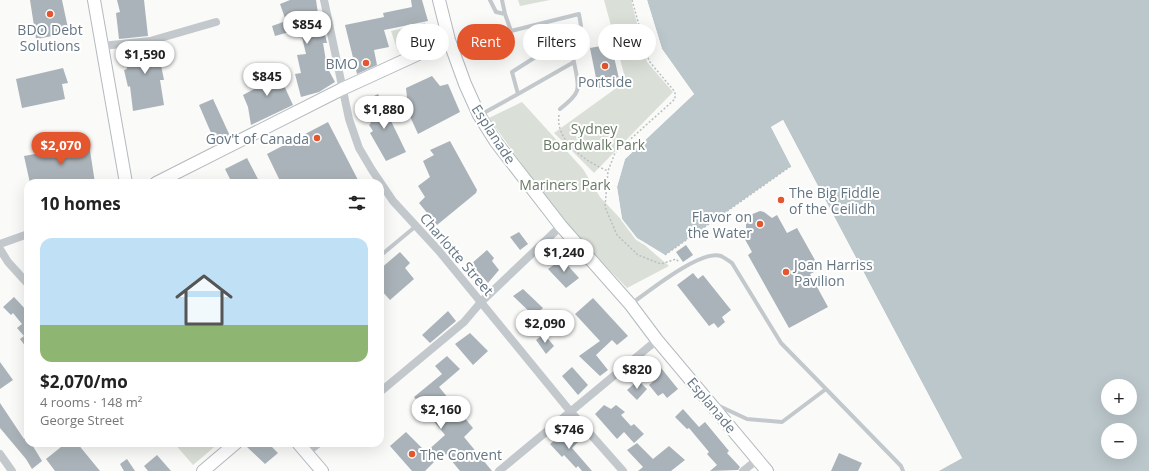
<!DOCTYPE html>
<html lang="en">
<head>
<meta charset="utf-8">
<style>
  body { margin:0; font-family:"Open Sans",sans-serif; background:#f6f6f6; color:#222; height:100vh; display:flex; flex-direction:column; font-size:15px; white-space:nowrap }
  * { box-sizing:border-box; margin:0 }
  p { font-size:13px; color:#767676 }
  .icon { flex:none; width:22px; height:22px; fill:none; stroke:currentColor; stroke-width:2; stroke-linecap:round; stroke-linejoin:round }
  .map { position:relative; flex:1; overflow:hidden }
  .sheet { position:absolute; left:24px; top:179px; width:360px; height:268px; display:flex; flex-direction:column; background:#fff; border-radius:12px; box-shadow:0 4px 16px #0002 }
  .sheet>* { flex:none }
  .hud { position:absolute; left:396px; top:24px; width:380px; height:36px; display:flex; gap:8px }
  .tools { position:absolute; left:1101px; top:379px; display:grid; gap:8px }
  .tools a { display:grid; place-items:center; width:36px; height:36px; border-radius:50%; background:#fff; box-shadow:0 4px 16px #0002; font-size:20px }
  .price { position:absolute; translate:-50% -34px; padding:0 9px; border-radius:14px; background:#fff; color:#222; font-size:13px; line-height:26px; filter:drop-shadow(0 1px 2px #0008) }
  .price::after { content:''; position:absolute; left:50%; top:24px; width:12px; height:9px; margin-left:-6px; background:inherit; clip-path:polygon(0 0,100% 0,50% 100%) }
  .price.on { background:#e4572e; color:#fff }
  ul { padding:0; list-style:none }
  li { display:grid; align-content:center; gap:8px; height:212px; padding:0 16px }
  li span { display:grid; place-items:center; height:124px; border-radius:12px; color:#555 }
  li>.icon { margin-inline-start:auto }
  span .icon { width:72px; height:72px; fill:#fffc; stroke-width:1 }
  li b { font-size:17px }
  h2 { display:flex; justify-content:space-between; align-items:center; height:48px; padding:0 16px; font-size:17px }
  .pill { padding:0 14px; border-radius:18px; background:#fff; box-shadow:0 4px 16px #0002; font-size:14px; line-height:36px }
  .pill.on { background:#e4572e; color:#fff }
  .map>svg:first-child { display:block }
  .green { fill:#dadfd7 }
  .water { fill:#bbc7cb; fill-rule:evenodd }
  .pier { fill:#fafaf8 }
  .building { fill:#aab3b9 }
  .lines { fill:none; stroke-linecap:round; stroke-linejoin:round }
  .secondary-casing { stroke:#b3babf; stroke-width:14 }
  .path { stroke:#bbbfc2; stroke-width:1.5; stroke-dasharray:2 2; stroke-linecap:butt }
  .lane { stroke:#c3c8cc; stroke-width:4 }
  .street { stroke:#c3c8cc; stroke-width:8 }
  .secondary { stroke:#fff; stroke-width:12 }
  .poi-dot { fill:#e4572e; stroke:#fff; stroke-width:1.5 }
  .labels { text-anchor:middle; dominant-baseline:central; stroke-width:4; stroke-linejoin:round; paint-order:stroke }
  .poi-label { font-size:14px; fill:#657683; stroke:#fff; text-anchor:end }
  .park-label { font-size:14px; fill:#687a64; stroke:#fff }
  .street-label { font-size:14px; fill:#657683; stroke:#fff }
</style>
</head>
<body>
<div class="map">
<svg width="1149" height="471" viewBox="0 0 1149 471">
  <rect width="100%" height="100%" fill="#fafaf8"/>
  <path class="green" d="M518 0H550L520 6Z
    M604 0H631L647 62 673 92 594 173 554 133 626 81Z
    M425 23 429 37 398 52 391 31Z
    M522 102 583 169 600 197 648 248 669 266 627 288 564 223 489 118Z
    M174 443H219L193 465Z"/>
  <path class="water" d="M647 0H1149V471H939L962 458 783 120 771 127 791 166 665 255 637 238 622 219 617 187 625 159 694 94 662 49ZM1108 386H1130V408H1108ZM1108 430H1130V452H1108Z"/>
  <path class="pier" d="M645 0H647L662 49 694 94 625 159 617 187 622 219 637 238 665 255V257L636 240 621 220 615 187 624 158 691 94 660 50Z
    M783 120 962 458 951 464 950 462 959 457 782 123 774 128 793 165 792 167 771 127Z"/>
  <path class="building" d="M30 0H62L69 33 36 39Z
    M117 0H144L148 36 119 39 116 13 120 12Z
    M290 0H316L320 27 323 26 327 43H323L327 67 335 82 319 92 301 97 295 74 301 73 297 55 306 54 300 29 275 36 272 26 286 21 280 4Z
    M411 0H422L428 21 384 30 389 47 374 50 377 65 357 74 345 25 384 17 383 13 412 7Z
    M164 43 167 59 160 60 164 80H160L164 105 133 111 130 86 128 87 124 70 127 69 123 49 151 46Z
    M611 44 620 83 598 88 590 48Z
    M275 66 293 105 251 125 248 107 243 95 260 86 256 76Z
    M63 68 68 83 62 84 65 99 22 108 16 79Z
    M432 76 440 86 448 84 460 112 418 134 403 101 407 98 406 88Z
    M378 94 406 152 386 161 370 133 373 131 369 125 371 123 367 117 369 115 364 106 374 103 372 97Z
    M213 99 230 136 215 142 199 105Z
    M328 122 358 180 352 183H281L267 154Z
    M450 141 477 190 476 193 437 225 419 203 425 197 418 186 430 177 423 161 434 155 430 150Z
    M89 144 95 183H30L24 156Z
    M247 158 260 183H232L225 169Z
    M760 211 764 212 772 218 777 215 787 233 797 228 820 269 810 274 828 307 789 328 748 255 752 252 742 234 746 232V223L750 215Z
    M519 232 528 244 520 250 510 237Z
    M686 245 693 255 683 262 676 252Z
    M487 250 494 258 492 261 499 270 488 283 471 264Z
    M400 252 410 263 405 268 414 279 390 300 380 289V269Z
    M562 259 579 278 566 288 548 269Z
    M693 273 698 279 703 275 731 310 722 317 725 322 718 328 714 323 709 326 677 285Z
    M523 289 543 308 534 316 513 296Z
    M14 297 28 312V350L20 339 24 336 17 328 22 324 13 313 11 315 3 307Z
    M593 298 628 336 617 345 612 340 596 355 608 370 600 376 579 356 600 341 575 314Z
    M448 311 456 321 430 343 422 335Z
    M470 333 488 351 473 365 455 344Z
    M544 334 554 346 546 354 536 340Z
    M447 356 460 369 439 387 473 428 464 437 492 471H460L446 454 438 461 437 459 425 471H412L390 446 406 432 426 452 445 435 414 397 442 374 435 366Z
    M653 358 678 389 667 398 663 393 658 396 649 385 656 379 644 366Z
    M0 362 13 380 0 389Z
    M572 367 588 385 578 395 562 376Z
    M638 380 647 389 637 400 627 390Z
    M0 403 24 439 28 436V443H31L42 461 32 469 26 459 0 428Z
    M604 405 611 409 616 405 625 412 621 415 631 426 634 424 644 434 634 443 624 432 617 439 595 414Z
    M683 409 699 427 705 422 729 451 727 453 740 467 738 470 710 471 717 465 707 454 709 452 689 428 687 429 675 417Z
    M569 429 579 441 572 448 592 471H582L578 466 576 468 564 455 562 457 550 444Z
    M66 443H77L100 471H55L46 459Z
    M251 443H268L278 453 265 464 247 447Z
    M637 443 653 459 669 446 685 460 671 471H638L643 467 627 450Z
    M839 453 862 463 858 471H831Z
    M157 455 171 471H148L144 466Z
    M127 459 135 471H124L120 464Z"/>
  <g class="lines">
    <g class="secondary-casing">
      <path id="secondary" d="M94 0 126 183
        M439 0 449 40 465 84 479 115 496 142 561 226 630 304 657 340 767 471
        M156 183 342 89 449 40
        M298 443 322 471
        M203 471 236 443"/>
    </g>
    <path class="path" d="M632 0 649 61 675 92V99L615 153 608 171 605 207 617 235 638 255 661 264 676 259 679 262
      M559 115C555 141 586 162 608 171
      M665 255 791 166"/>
    <path class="lane" d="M490 0 496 12 505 14
      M502 0 505 14 511 31 579 14 581 26 570 35 574 62
      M518 94 574 62C579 89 583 91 560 109
      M480 115 518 94 512 72 570 35
      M380 256 416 226
      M631 304C649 291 701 249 721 256 725 258 729 261 732 263L781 343 826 389 782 422 747 419 717 405
      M826 389 901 466 903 471"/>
    <path class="street" d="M324 0 349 119 359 148 372 170 393 201 439 251 570 411 623 471
      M102 46 150 41 216 22
      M0 244 28 234
      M0 249 8 262 28 284
      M380 392 464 322 481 302 561 226
      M306 453 319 443
      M0 454 12 471
      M499 471 657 340
      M743 471 758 459"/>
    <use href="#secondary" class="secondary"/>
  </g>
  <g class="poi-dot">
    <circle cx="50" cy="14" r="4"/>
    <circle cx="366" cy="63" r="4"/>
    <circle cx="605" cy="66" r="4"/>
    <circle cx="317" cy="138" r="4"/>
    <circle cx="781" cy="200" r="4"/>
    <circle cx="760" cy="224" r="4"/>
    <circle cx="786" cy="272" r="4"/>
    <circle cx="412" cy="454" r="4"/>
  </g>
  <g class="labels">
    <g class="poi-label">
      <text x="50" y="29" text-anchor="middle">BDO Debt<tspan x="50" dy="16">Solutions</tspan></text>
      <text x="358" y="63">BMO</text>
      <text x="605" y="81" text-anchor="middle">Portside</text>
      <text x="309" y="138">Gov't of Canada</text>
      <text x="789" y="192" text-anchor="start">The Big Fiddle<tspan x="789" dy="16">of the Ceilidh</tspan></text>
      <text x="752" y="216">Flavor on<tspan x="752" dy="16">the Water</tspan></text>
      <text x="794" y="264" text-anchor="start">Joan Harriss<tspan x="794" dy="16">Pavilion</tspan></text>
      <text x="420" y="454" text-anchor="start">The Convent</text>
    </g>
    <g class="park-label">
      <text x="594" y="128">Sydney<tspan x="594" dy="16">Boardwalk Park</tspan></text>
      <text x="565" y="184">Mariners Park</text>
    </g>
    <g class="street-label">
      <text transform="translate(494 134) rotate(57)">Esplanade</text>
      <text transform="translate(457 254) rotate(49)">Charlotte Street</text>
      <text transform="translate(712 405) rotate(50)">Esplanade</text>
    </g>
  </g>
</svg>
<div class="tools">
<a>+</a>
<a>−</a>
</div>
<b class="price" style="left:307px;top:45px">$854</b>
<b class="price" style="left:145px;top:75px">$1,590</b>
<b class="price" style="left:267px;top:97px">$845</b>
<b class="price" style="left:384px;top:130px">$1,880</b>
<b class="price on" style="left:61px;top:166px">$2,070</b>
<b class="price" style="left:564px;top:273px">$1,240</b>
<b class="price" style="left:545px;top:344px">$2,090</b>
<b class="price" style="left:637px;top:390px">$820</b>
<b class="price" style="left:441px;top:430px">$2,160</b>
<b class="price" style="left:569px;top:450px">$746</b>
<div class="hud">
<a class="pill">Buy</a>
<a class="pill on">Rent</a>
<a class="pill">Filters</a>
<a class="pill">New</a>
</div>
<section class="sheet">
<h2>10 homes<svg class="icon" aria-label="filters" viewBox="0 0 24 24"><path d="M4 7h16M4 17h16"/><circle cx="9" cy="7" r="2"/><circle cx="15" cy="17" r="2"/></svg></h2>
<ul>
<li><span style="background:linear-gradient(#bfe0f5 70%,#8fb573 0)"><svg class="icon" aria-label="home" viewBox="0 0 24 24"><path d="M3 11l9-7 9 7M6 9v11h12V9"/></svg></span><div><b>$2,070/mo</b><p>4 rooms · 148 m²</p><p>George Street</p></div></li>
</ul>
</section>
</div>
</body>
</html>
